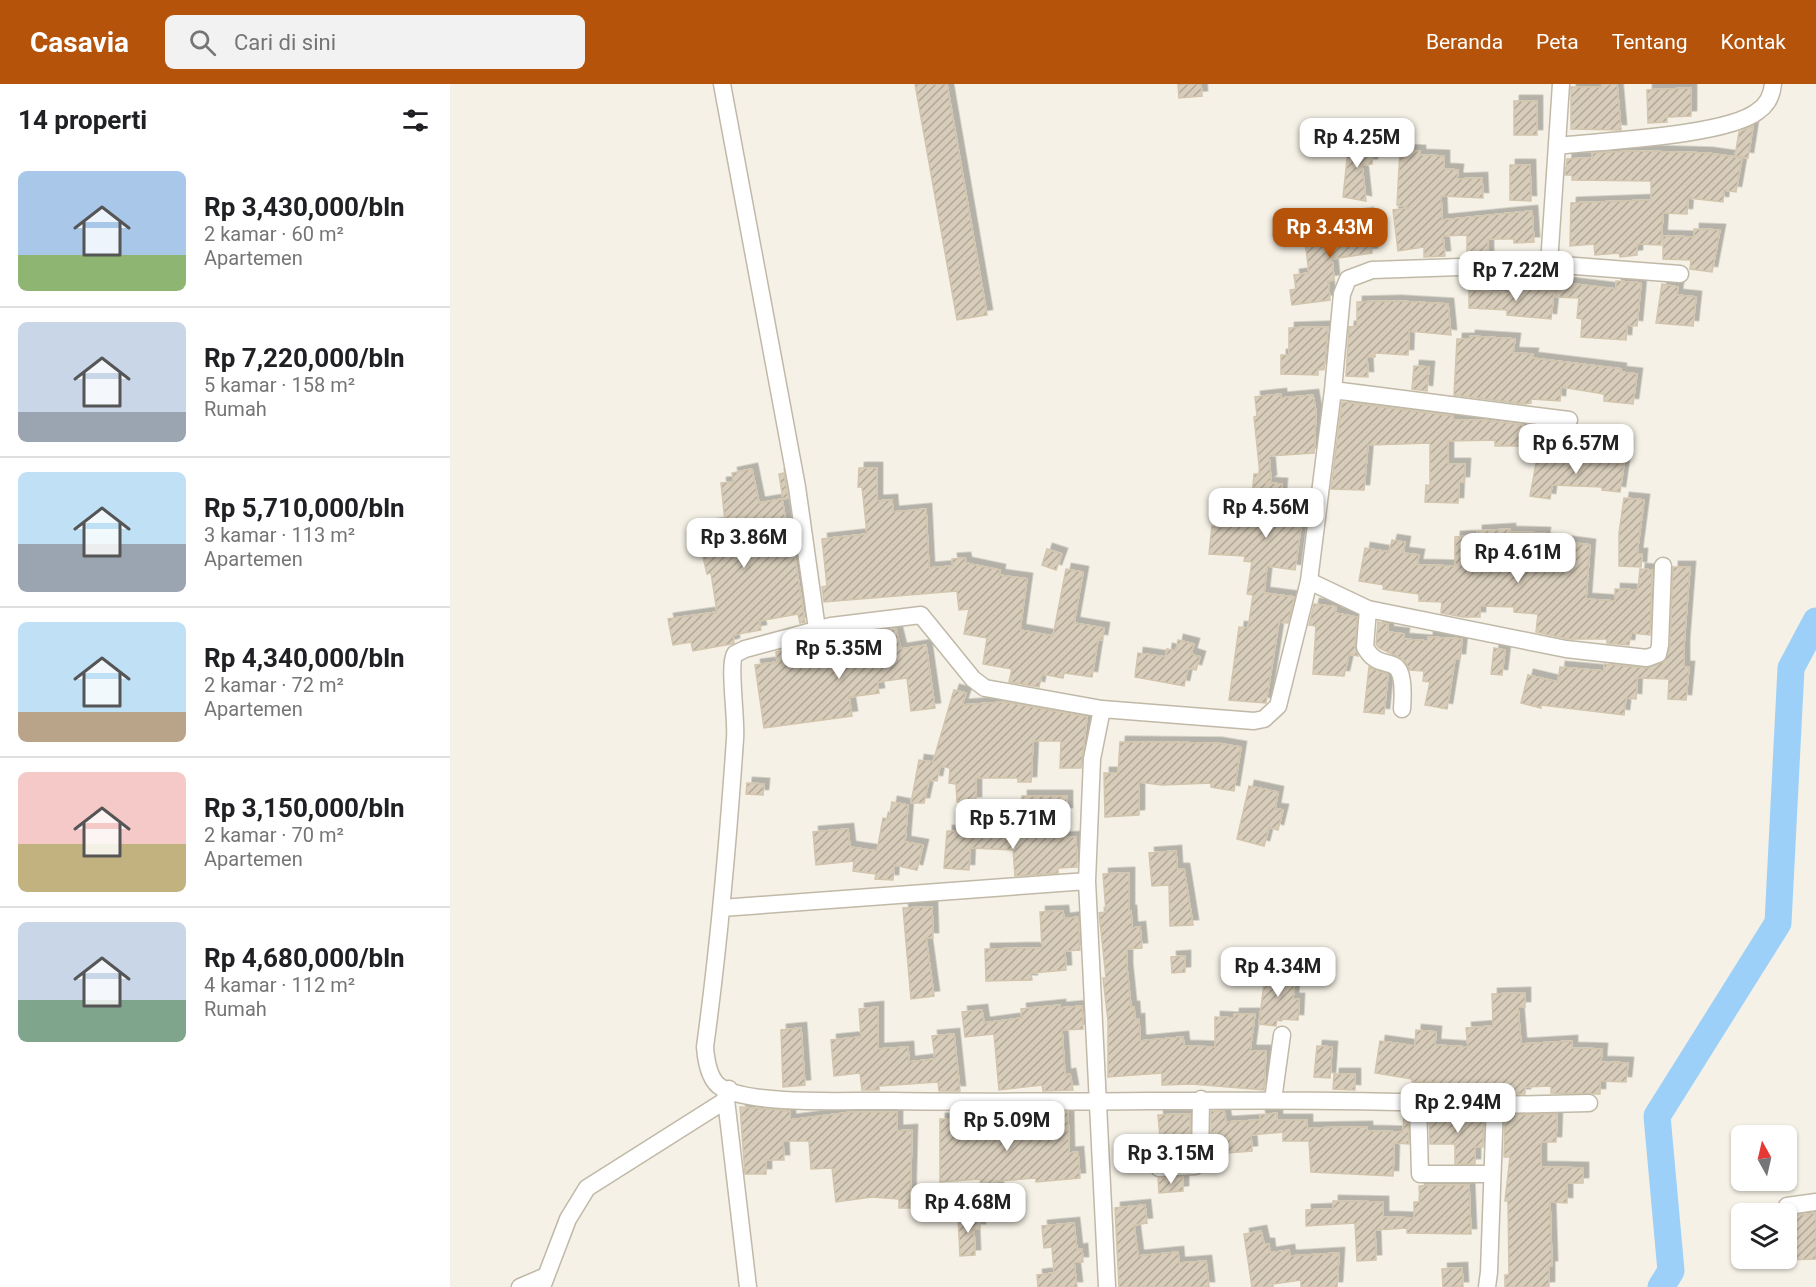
<!DOCTYPE html>
<html lang="id">
<head>
<meta charset="utf-8">
<style>
  body { margin:0; font-family:Roboto,sans-serif; background:#f2f2f2; color:#202124; height:100vh; display:flex; flex-direction:column; font-size:22px; white-space:nowrap }
  * { box-sizing:border-box; margin:0 }
  p { font-size:20px; color:#757577 }
  .icon { flex:none; width:33px; height:33px; fill:none; stroke:currentColor; stroke-width:2; stroke-linecap:round; stroke-linejoin:round }
  .map { position:relative; flex:1; overflow:hidden }
  .side { display:flex; flex-direction:column; background:#fff; width:450px }
  .side>* { flex:none }
  .needle { width:39px; rotate:352deg }
  .fabs { position:absolute; left:1281px; top:1041px; display:grid; gap:12px }
  .fabs a { display:grid; place-items:center; width:66px; height:66px; border-radius:9px; background:#fff; box-shadow:0 2px 4px #0004; font-size:30px }
  .price { position:absolute; translate:-50% -51px; padding:0 14px; border-radius:12px; background:#fff; color:#222; font-size:20px; line-height:39px; filter:drop-shadow(0 2px 3px #0008) }
  .price::after { content:''; position:absolute; left:50%; top:36px; width:18px; height:14px; margin-left:-9px; background:inherit; clip-path:polygon(0 0,100% 0,50% 100%) }
  .price.current { background:#b45309; color:#fff }
  ul { padding:0; list-style:none }
  li { display:flex; align-items:center; gap:18px; height:150px; padding:0 18px }
  li+li { border-top:2px solid #e0e0e0 }
  li span { display:grid; place-items:center; flex:none; width:168px; height:120px; border-radius:9px; color:#555 }
  li>.icon { margin-inline-start:auto }
  span .icon { width:72px; height:72px; fill:#fffc; stroke-width:1 }
  li b { font-size:26px }
  h2 { display:flex; justify-content:space-between; align-items:center; height:72px; padding:0 18px; font-size:26px }
  header { display:flex; align-items:center; gap:36px; box-sizing:border-box; height:84px; padding:0 30px; background:#b45309; color:#fff }
  header strong { font-size:28px }
  nav { display:flex; gap:33px; margin-inline-start:auto; font-size:21px }
  .search { width:420px; height:54px; background:#f2f2f2; display:flex; align-items:center; gap:15px; box-sizing:border-box; padding:0 21px; border-radius:9px; color:#757577; font-size:22px }
  main { display:flex; flex:1; min-height:0 }
  .map>svg:first-child { display:block }
  .lines { fill:none; stroke-linecap:round; stroke-linejoin:round }
  .river { stroke:#9cd0f8; stroke-width:27 }
  .building { fill:url(#building-hatch); stroke:#d3c5ad; stroke-width:1.5; filter:url(#shadow) }
  .minor-casing { stroke:#c1b9a7; stroke-width:19 }
  .minor { stroke:#fff; stroke-width:16 }
</style>
</head>
<body>
<header>
<strong>Casavia</strong>
<div class="search"><svg class="icon" aria-label="search" viewBox="0 0 24 24"><circle cx="10" cy="10" r="6"/><path d="M15 15l6 6"/></svg>Cari di sini</div>
<nav><a>Beranda</a><a>Peta</a><a>Tentang</a><a>Kontak</a></nav>
</header>
<main>
<section class="side">
<h2>14 properti<svg class="icon" aria-label="filters" viewBox="0 0 24 24"><path d="M4 7h16M4 17h16"/><circle cx="9" cy="7" r="2"/><circle cx="15" cy="17" r="2"/></svg></h2>
<ul>
<li><span style="background:linear-gradient(#a9c7e8 70%,#8fb573 0)"><svg class="icon" aria-label="home" viewBox="0 0 24 24"><path d="M3 11l9-7 9 7M6 9v11h12V9"/></svg></span><div><b>Rp 3,430,000/bln</b><p>2 kamar · 60 m²</p><p>Apartemen</p></div></li>
<li><span style="background:linear-gradient(#c9d6e8 75%,#9aa5b1 0)"><svg class="icon" aria-label="home" viewBox="0 0 24 24"><path d="M3 11l9-7 9 7M6 9v11h12V9"/></svg></span><div><b>Rp 7,220,000/bln</b><p>5 kamar · 158 m²</p><p>Rumah</p></div></li>
<li><span style="background:linear-gradient(#bfe0f5 60%,#9aa5b1 0)"><svg class="icon" aria-label="home" viewBox="0 0 24 24"><path d="M3 11l9-7 9 7M6 9v11h12V9"/></svg></span><div><b>Rp 5,710,000/bln</b><p>3 kamar · 113 m²</p><p>Apartemen</p></div></li>
<li><span style="background:linear-gradient(#bfe0f5 75%,#b9a48a 0)"><svg class="icon" aria-label="home" viewBox="0 0 24 24"><path d="M3 11l9-7 9 7M6 9v11h12V9"/></svg></span><div><b>Rp 4,340,000/bln</b><p>2 kamar · 72 m²</p><p>Apartemen</p></div></li>
<li><span style="background:linear-gradient(#f6c9c9 60%,#c2b280 0)"><svg class="icon" aria-label="home" viewBox="0 0 24 24"><path d="M3 11l9-7 9 7M6 9v11h12V9"/></svg></span><div><b>Rp 3,150,000/bln</b><p>2 kamar · 70 m²</p><p>Apartemen</p></div></li>
<li><span style="background:linear-gradient(#c9d6e8 65%,#7fa58c 0)"><svg class="icon" aria-label="home" viewBox="0 0 24 24"><path d="M3 11l9-7 9 7M6 9v11h12V9"/></svg></span><div><b>Rp 4,680,000/bln</b><p>4 kamar · 112 m²</p><p>Rumah</p></div></li>
</ul>
</section>
<div class="map">
<svg width="1366" height="1203" viewBox="0 0 1366 1203">
  <defs>
    <pattern id="building-hatch" width="6" height="6" patternUnits="userSpaceOnUse" patternTransform="scale(1.5)"><rect width="6" height="6" fill="#d8cdba"/><path d="M-1 1l2-2M0 6l6-6M5 7l2-2" fill="none" stroke="#b1a898"/></pattern>
    <filter id="shadow"><feDropShadow dx="5.5" dy="-5.5" stdDeviation="0" flood-color="#0004"/></filter>
  </defs>
  <rect width="100%" height="100%" fill="#f5f1e6"/>
  <g class="lines">
    <path class="river" d="M1211 1203 1221 1187 1207 1032 1328 839 1341 584 1366 537"/>
  </g>
  <path class="building" d="M465 0H497L537 231 507 236Z
    M728 0H751L752 12 729 14Z
    M1152 0H1167L1171 46 1121 45V3H1152Z
    M1241 4V32L1217 33V38L1198 39 1197 6Z
    M1064 17H1087V51H1064Z
    M1303 42 1298 74 1285 72 1289 48Z
    M899 57 924 60 922 80 912 81 916 117 893 113Z
    M950 66 970 67V71L994 72V85L1008 86 1007 95 1032 94 1033 114 991 112 992 136 1082 127 1084 158 1064 159V155H1038V172H1017V151L993 152 995 172 974 173V163L948 167 943 126 960 124 947 121Z
    M1186 67 1257 69 1292 74 1286 108 1274 106 1273 118 1238 114 1237 130 1213 129 1211 161 1187 160V171L1170 173 1169 169 1145 171 1144 160 1120 162 1121 119 1201 116V97L1122 96V91H1115L1117 75 1143 74 1142 69Z
    M1060 81H1080L1081 117 1060 116Z
    M918 129 922 169 882 175 884 196 878 197 880 216 842 221 840 206 846 205 844 191 859 189 855 157 895 148 893 133Z
    M1244 145 1270 146 1262 188 1240 185 1241 176 1213 175V152L1244 153Z
    M1166 197 1191 199 1187 242 1177 241 1176 256 1131 253 1132 235 1127 234 1129 214 1106 213 1108 198 1166 205Z
    M1212 200 1228 203 1227 211 1246 213 1243 242 1206 239Z
    M1060 202 1104 207 1101 235 1057 231V226L1019 224V206L1059 209Z
    M946 217 998 220 1001 251 959 247 958 271 925 269V273H917L918 293 896 292 899 243 907 242V218Z
    M872 243H878L874 285H868V291L831 290V271H839V244Z
    M1020 252 1065 255 1063 269 1083 270 1082 274 1171 285 1170 288 1187 290 1183 320 1154 317V310L1111 303 1110 317 1081 315V319L1074 320 1004 311 1007 255H1020Z
    M964 282 979 283 977 307 962 305Z
    M831 310V314L863 311 866 328 864 369 819 372 821 396 816 399 832 400 831 411 850 412 847 441 851 442 845 486 817 482 814 509 844 513 838 539 829 538 816 619 779 616 789 543 798 544 803 511 797 510 802 478 794 477 795 472 759 470 762 442 775 444V424H801L804 390H810L804 333 807 332 805 313Z
    M892 318 1003 332V336H1033L1073 341V362H1045V356L998 357V380H1015L1014 398H1009L1008 419 975 418 976 401 980 402V359L918 361 914 406 881 405Z
    M1087 374 1113 378V374H1134L1174 380 1170 408 1152 406V403L1102 401 1100 415 1080 412Z
    M409 384H427V417L442 416 443 428 476 425 479 484 503 482 502 475 515 474 516 479 550 486 549 491 577 495 570 546 603 552 616 485 633 488 624 539 654 544 652 556 648 555 642 593 614 589 613 594 592 590 589 603 559 598 562 585 533 580 537 554 514 550 519 525 509 526 507 507 374 518 372 503 377 502 372 455 417 450 412 403H408Z
    M302 385 309 419 332 415 337 443H340L355 538 350 539 348 530 309 537 311 546 283 551 284 559 281 560 243 567 241 558 223 561 218 535 267 528 261 489 257 490 246 443 275 438 271 399 284 398 282 389Z
    M334 389 338 414 333 415 329 390Z
    M1174 414 1194 416 1187 470H1192L1191 483 1169 482V449Z
    M1060 445V448L1095 449 1094 455 1140 461 1136 515 1165 517V505L1188 506 1190 485 1202 486 1200 551 1181 549 1179 561 1157 559V555H1118L1086 548 1088 530 1064 528V523L1030 522V533H1013L991 529 992 518 969 517V510L933 505 934 501 909 497 915 464 939 468 942 456 955 458 953 469 969 471 967 481 1005 482V453L1027 452V447Z
    M597 465 612 470 606 486 592 481Z
    M1223 483H1240L1234 561V583H1239L1236 616 1218 615 1219 595 1187 594 1186 615 1176 614 1174 631 1091 621V624L1071 619 1078 591 1108 598 1110 583 1154 587V580L1196 584 1215 577 1220 562Z
    M864 520 886 523 885 529 907 533 905 562 908 572 899 570 894 592 863 590 866 542 859 541Z
    M928 538 938 540V548L954 550 953 555 978 557V553L1012 555 1010 575H1005L997 625 975 621 980 598 973 597 974 587 960 586 953 575 929 564 926 560Z
    M446 545 451 565 476 561 485 624 461 627 457 594 427 598 429 609 399 613 402 632 314 644 305 581 327 578 326 568 352 561 362 560 364 575 402 570 401 563 419 561 417 548Z
    M728 556 744 560 741 570 750 573 746 586 738 584 734 602 685 593 688 569 716 573 717 565 726 567Z
    M1044 564 1055 566 1052 591 1041 590Z
    M919 583 938 591 934 630 914 628Z
    M504 606 516 609 512 621 555 618 637 633 631 684H610L611 657H583L581 698H568V694H526V718H507L506 700 499 699 500 684 490 682 487 697 479 696 474 719H461L469 676 483 678Z
    M670 658 767 659 791 663 784 707 761 703V699L712 701 689 698V731L655 733 654 689H668Z
    M297 699 314 700 313 711 296 710Z
    M799 702 828 708 825 725 833 726 828 746 819 743 814 762 787 755Z
    M572 712H617V729L572 728Z
    M442 718 458 721 455 758 473 761 467 786 444 781 443 796 425 795 426 790 403 787 404 777 366 781 363 748 398 745 400 763 427 767 433 734 439 735Z
    M523 739 547 740 546 751 607 748 608 754 626 753 627 783 608 784V789L565 792 563 766 520 764 519 786 494 784 497 747 523 748Z
    M726 767 727 785H734L743 841 720 842 719 801 702 802 699 769Z
    M679 789V827H681L682 844 690 843 692 864 677 865V884L681 923H684L685 936 689 935 690 957 733 953 734 962 765 963V933L784 934V930H805L800 967H816L814 1006 742 1000 712 1001V989L658 993V937L653 894H656L649 829 656 828 653 790Z
    M482 823 483 854H476L484 912 461 915 453 824Z
    M613 827 614 835 628 833 630 866 615 867 616 886 581 889 582 896 536 897 535 865 592 864 590 828Z
    M735 872V888L722 889 721 873Z
    M816 883 845 889 843 915H849L848 936 827 935 826 942 809 940Z
    M1075 909V923H1068L1071 960 1122 957V964L1152 965 1151 978 1178 979 1176 998 1150 997V1010L1101 1009V1002L1075 1003V1010H1060V1004L986 1002V999L962 998V995L925 989 930 957 965 962 966 946 986 948 985 961 1018 963 1016 944 1043 942 1042 910Z
    M610 921V924L632 922 633 945 612 946 615 991 620 990 623 1006 593 1007 592 1001 549 1006 544 950 515 953 512 928 532 926 534 939 572 934 571 925Z
    M428 923V965L458 963 459 978 485 975 482 952 504 950 510 1007H489L488 998 429 1002V1006H412L410 989 384 992 381 956 411 953 409 925Z
    M351 944 355 1001 333 1003 331 946Z
    M867 962 882 963 880 994 864 993Z
    M884 990H905V1006L883 1005Z
    M290 1023 340 1027V1036L402 1028H447V1047L462 1046 460 1124H449V1115L422 1113 386 1118 382 1084 361 1085 359 1057H333L334 1076H316V1090H295Z
    M761 1027H774L776 1038 811 1036 810 1031 827 1029V1036H857V1044L917 1043V1047L953 1048 954 1029H958L959 1060 944 1059 943 1092 861 1088 859 1057H833V1048L801 1051 802 1067 777 1069V1072L761 1073Z
    M596 1028H618L619 1069 628 1068 630 1094 586 1098V1094L547 1097 548 1104 531 1106 530 1095 490 1098V1035H504L505 1040 563 1038V1042L596 1040Z
    M979 1029 1034 1031 1033 1063H1025V1080H1005V1060H980Z
    M740 1030V1072H735L734 1062 711 1064 708 1031Z
    M1107 1030 1106 1058H1091V1083L1133 1084V1099H1117V1119L1100 1118 1102 1182H1099V1203H1055V1191H1059L1058 1117H1055L1060 1073H1054L1055 1031Z
    M733 1093V1107L709 1109 708 1094Z
    M994 1101H1019L1021 1150 957 1149V1144L925 1146 926 1176 907 1177 905 1139 856 1142V1126L883 1125V1117L933 1118V1133L964 1134V1118H970L969 1102Z
    M695 1121 697 1139 684 1141 688 1172 728 1168 729 1179 756 1177 759 1203H669L665 1124Z
    M1366 1129V1175L1336 1176V1157H1345L1341 1132Z
    M529 1130 530 1145H524L525 1171 510 1172 508 1132Z
    M624 1139 627 1166 632 1165 633 1178H624L627 1203H588L587 1191 604 1189 602 1163 594 1164 592 1142Z
    M811 1147 814 1160H819L820 1169 839 1166 840 1172 889 1169 887 1203H851V1196L823 1200V1203H802L794 1150Z
    M1012 1184 1013 1203H993L992 1185Z"/>
  <g class="lines">
    <g class="minor-casing">
      <path id="minor" d="M272 0 347 403 367 545
        M1107 62C1151 57 1277 52 1308 27 1317 21 1322 11 1323 0
        M1099 180 1230 190
        M883 306 1119 336
        M859 497 918 525 1116 565 1197 574 1208 570 1210 561 1213 482
        M918 525 915 563C932 595 957 557 952 625
        M652 625 535 604 523 595 471 531 381 542 295 565 285 570C278 580 287 637 285 655 278 758 269 861 255 963 256 976 259 997 272 1004 306 1022 401 1016 443 1017 643 1020 844 1012 1045 1021L1039 1188 1037 1203
        M272 824 637 797
        M275 1007 298 1203
        M823 1016 832 951
        M968 1018 970 1090H1041
        M1045 1021 1139 1019
        M709 1084 745 1082 750 1078 751 1015
        M1337 1122 1366 1118
        M70 1203 96 1192
        M92 1203 118 1135 137 1104 276 1016 279 1005
        M657 1203 637 797 642 675 652 625 804 637 814 635 828 622 859 497 883 306 892 210 898 195 922 186 1099 180 1111 0"/>
    </g>
    <use href="#minor" class="minor"/>
  </g>
</svg>
<div class="fabs">
<a><svg class="needle" viewBox="-14 -14 28 28"><path d="M0-13l5 13h-10z" fill="#e53935"/><path d="M0 13l5-13h-10z" fill="#757577"/></svg></a>
<a><svg class="icon" aria-label="layers" viewBox="0 0 24 24"><path d="M12 4l9 5-9 5-9-5zM3 14l9 5 9-5"/></svg></a>
</div>
<b class="price" style="left:907px;top:85px">Rp 4.25M</b>
<b class="price current" style="left:880px;top:175px">Rp 3.43M</b>
<b class="price" style="left:1066px;top:218px">Rp 7.22M</b>
<b class="price" style="left:1126px;top:391px">Rp 6.57M</b>
<b class="price" style="left:816px;top:455px">Rp 4.56M</b>
<b class="price" style="left:294px;top:485px">Rp 3.86M</b>
<b class="price" style="left:1068px;top:500px">Rp 4.61M</b>
<b class="price" style="left:389px;top:596px">Rp 5.35M</b>
<b class="price" style="left:563px;top:766px">Rp 5.71M</b>
<b class="price" style="left:828px;top:914px">Rp 4.34M</b>
<b class="price" style="left:1008px;top:1050px">Rp 2.94M</b>
<b class="price" style="left:557px;top:1068px">Rp 5.09M</b>
<b class="price" style="left:721px;top:1101px">Rp 3.15M</b>
<b class="price" style="left:518px;top:1150px">Rp 4.68M</b>
</div>
</main>
</body>
</html>
